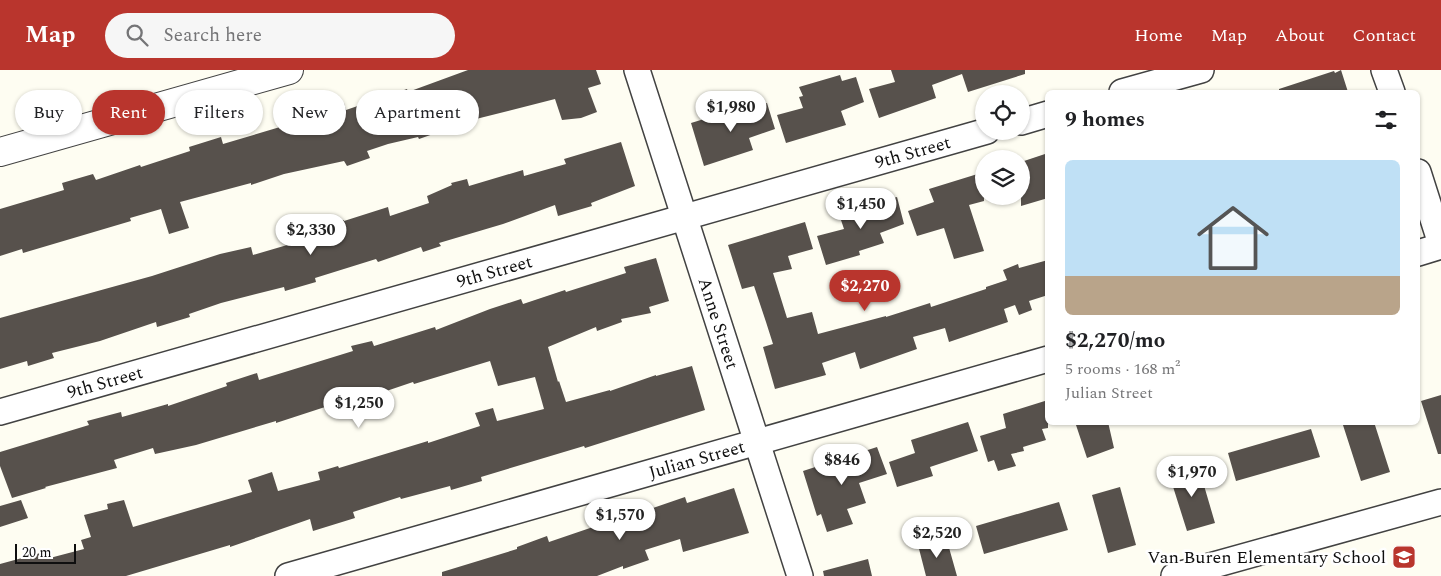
<!DOCTYPE html>
<html lang="en">
<head>
<meta charset="utf-8">
<style>
  body { margin:0; font-family:Spectral,serif; background:#f6f6f6; color:#202124; height:100vh; display:flex; flex-direction:column; font-size:19px; white-space:nowrap }
  * { box-sizing:border-box; margin:0 }
  p { font-size:16px; color:#757577 }
  .icon { flex:none; width:28px; height:28px; fill:none; stroke:currentColor; stroke-width:2; stroke-linecap:round; stroke-linejoin:round }
  .map { position:relative; flex:1; overflow:hidden }
  .drawer { position:absolute; left:1045px; top:20px; width:375px; height:335px; display:flex; flex-direction:column; background:#fff; border-radius:8px; box-shadow:0 1px 4px #0004 }
  .drawer>* { flex:none }
  .top-card { position:absolute; left:15px; top:20px; width:475px; height:45px; display:flex; gap:10px }
  .controls { position:absolute; left:975px; top:15px; display:grid; gap:10px }
  .controls a { display:grid; place-items:center; width:55px; height:55px; border-radius:50%; background:#fff; box-shadow:0 1px 4px #0004; font-size:25px }
  .scale { position:absolute; left:15px; bottom:12px; width:61px; box-sizing:border-box; padding-left:5px; border:2px solid #0f0f0f; border-top:0; font-size:14px; line-height:18px; white-space:nowrap; color:#0f0f0f; -webkit-text-stroke:4px #fff; paint-order:stroke }
  .price { position:absolute; translate:-50% -42px; padding:0 11px; border-radius:18px; background:#fff; color:#222; font-size:16px; line-height:32px; filter:drop-shadow(0 1px 2px #0008) }
  .price::after { content:''; position:absolute; left:50%; top:30px; width:15px; height:11px; margin-left:-8px; background:inherit; clip-path:polygon(0 0,100% 0,50% 100%) }
  .price.selected { background:#b9352d; color:#fff }
  ul { padding:0; list-style:none }
  li { display:grid; align-content:center; gap:10px; height:265px; padding:0 20px }
  li span { display:grid; place-items:center; height:155px; border-radius:8px; color:#555 }
  li>.icon { margin-inline-start:auto }
  span .icon { width:90px; height:90px; fill:#fffc; stroke-width:1 }
  li b { font-size:21px }
  h2 { display:flex; justify-content:space-between; align-items:center; height:60px; padding:0 20px; font-size:21px }
  .tag { padding:0 18px; border-radius:22px; background:#fff; box-shadow:0 1px 4px #0004; font-size:18px; line-height:45px }
  .tag.selected { background:#b9352d; color:#fff }
  header { display:flex; align-items:center; gap:30px; box-sizing:border-box; height:70px; padding:0 25px; background:#b9352d; color:#fff }
  header strong { font-size:24px }
  nav { display:flex; gap:28px; margin-inline-start:auto; font-size:18px }
  .search { width:350px; height:45px; background:#f6f6f6; display:flex; align-items:center; gap:12px; box-sizing:border-box; padding:0 18px; border-radius:28px; color:#757577; font-size:19px }
  .map>svg:first-child { display:block }
  .building { fill:#57514c }
  .lines { fill:none; stroke-linecap:round; stroke-linejoin:round }
  .minor-casing { stroke:#424242; stroke-width:28 }
  .tertiary-casing { stroke:#424242; stroke-width:30 }
  .minor { stroke:#fff; stroke-width:25 }
  .tertiary { stroke:#fff; stroke-width:28 }
  .labels { text-anchor:middle; dominant-baseline:central; stroke-width:5; stroke-linejoin:round; paint-order:stroke }
  .street-label { font-size:18px; fill:#0f0f0f; stroke:#fff }
  .poi-label { font-size:18px; fill:#0f0f0f; stroke:#fff; text-anchor:end }
</style>
</head>
<body>
<header>
<strong>Map</strong>
<div class="search"><svg class="icon" aria-label="search" viewBox="0 0 24 24"><circle cx="10" cy="10" r="6"/><path d="M15 15l6 6"/></svg>Search here</div>
<nav><a>Home</a><a>Map</a><a>About</a><a>Contact</a></nav>
</header>
<div class="map">
<svg width="1441" height="506" viewBox="0 0 1441 506">
  <rect width="100%" height="100%" fill="#fefdf2"/>
  <path class="building" d="M468 0H596L601 14 588 18 597 42 581 48 562 50 555 29 476 49 419 69 418 67 388 74 367 81 370 88 347 96 344 91 284 104 251 115V113L180 132 189 158 169 164 161 139 130 148 131 151 23 183 22 179 0 186V139L64 120 62 113 93 104 96 110 140 95 141 97 190 81 189 77 221 67 223 74 327 43 325 40 344 33 346 40 407 19 408 22Z
    M891 0H1025V4L968 22 962 4 932 15 936 28 879 48 869 19 895 12Z
    M1341 0 1348 22H1279V19L1334 1 1335 3Z
    M840 5 842 11 856 7 864 32 841 41 846 55 786 73 777 45 803 38 799 27 803 26 799 17Z
    M767 33 775 59 749 68 753 80 704 96 691 53 714 46 716 50Z
    M621 72 635 116 591 133 592 136 558 146 555 135 503 154 439 173 441 176 423 182 421 177 378 192 376 189 315 208 316 212 285 221 284 217 221 233 189 244 190 247 157 257 156 252 100 271 52 283 54 288 28 296 27 291 0 299V248L152 206 220 184 251 177 253 185 294 173 291 166 301 163 300 162 344 150V151L388 137 390 146 429 133 427 126 452 115 451 113 467 109 469 116 523 100 524 106 566 94 564 89Z
    M1048 83V128L1021 136V92Z
    M984 102V131L969 135 984 181 954 189 944 158 917 166 908 141 934 132 929 119Z
    M897 127 904 154 880 163 884 173 859 181 860 185 826 195 817 166 844 159 839 144Z
    M805 152 813 179 788 186 792 199 773 203 787 248 812 242 818 264 886 246V247L930 233 931 237 986 219V217L1007 210 1003 200 1018 194 1019 198 1048 190V225L1029 231 1032 240 1019 245 1015 235 1004 239 1008 252 949 272 945 258 913 267 917 279 860 299 855 282 822 293 826 305 775 319 763 277 773 274 766 252 754 216 742 219 728 175Z
    M656 188 669 231 649 237 651 243 621 249 622 252 597 261 596 257 548 277 558 312 559 311 566 332 610 320V321L656 305V306L692 296 705 340 585 378 584 376 481 407 482 411 451 420 450 416 401 429 400 427 353 442 355 448 313 461 310 449 230 477V475L126 506H0V494L44 482 46 489 84 479 81 470 91 467 84 445 108 439 107 434 124 430 133 457 252 422 248 410 272 402 278 421 320 410 318 402 338 396 339 398 428 371V373L480 356 475 343 493 338 497 351 544 339 535 307 498 316 490 291 414 314 413 312 351 333 326 340 325 337 276 353V351L196 375 155 384 153 378 114 390 117 398 45 417 46 418 12 428 0 396V382L89 355 87 351 121 342 122 347 168 334V336L227 316 226 313 257 303 259 310 353 281 351 276 372 271 374 276 435 257 436 260 490 239 521 229 523 234 565 220 566 222 626 203 624 197Z
    M1441 325V384H1438L1421 331Z
    M1048 330V358L1042 359 1046 370 1023 377 1024 381 1011 384 1016 396 998 401 994 390 988 392 980 366 1006 358 1003 344Z
    M968 352 978 381 930 397 933 406 897 417 889 392 915 383 911 370Z
    M1075 352H1108L1114 378 1087 388Z
    M1342 352H1374L1390 402 1361 411Z
    M1311 359 1320 387 1236 411 1228 383Z
    M877 377 887 404 859 413 866 433 847 439 853 454 827 462 821 444 817 446 803 401Z
    M1198 395 1215 453 1187 461 1169 404Z
    M1120 417 1136 475 1108 483 1092 425Z
    M734 418 749 463 683 482 680 469 645 480 649 490 623 499V496L597 506H442V502L517 479V477L547 466 549 472 593 457V459L654 441 653 438 685 427 687 433Z
    M21 430 28 448 0 457V436Z
    M1059 432 1068 460 984 484 976 456Z
    M946 467 957 506H926L918 475Z
    M868 489 872 506H824L823 501Z"/>
  <g class="lines">
    <g class="minor-casing">
      <g id="minor">
        <path id="s1" d="M637 0 800 506"/>
        <path d="M1384 0 1392 22"/>
        <path d="M1122 22 1201 0"/>
        <path d="M1021 52 1048 44"/>
        <path d="M1418 102 1441 174"/>
        <path d="M1418 183 1441 176"/>
        <path id="s2" d="M0 342 987 61"/>
        <path id="s3" d="M288 506 1048 289"/>
        <path d="M1174 506 1441 432"/>
      </g>
    </g>
    <g class="tertiary-casing">
      <path id="tertiary" d="M0 82 289 0"/>
    </g>
    <use href="#minor" class="minor"/>
    <use href="#tertiary" class="tertiary"/>
  </g>
  <defs>
    <g id="school-square" transform="scale(1.25)"><rect x="-9" y="-9" width="18" height="18" rx="4" fill="#b9352d" stroke="#fff"/><path d="M0-5L7-2L0 1L-7-2ZM-4 1L0 2.5L4 1V4Q0 6-4 4Z" fill="#fff"/></g>
  </defs>
  <g fill-rule="evenodd">
    <use href="#school-square" x="1404" y="487"/>
  </g>
  <g class="labels">
    <g class="street-label">
      <text stroke="none"><textPath href="#s2" startOffset="949">9th Street</textPath></text>
      <text stroke="none"><textPath href="#s2" startOffset="514">9th Street</textPath></text>
      <text stroke="none"><textPath href="#s1" startOffset="266">Anne Street</textPath></text>
      <text stroke="none"><textPath href="#s2" startOffset="109">9th Street</textPath></text>
      <text stroke="none"><textPath href="#s3" startOffset="425">Julian Street</textPath></text>
    </g>
    <g class="poi-label">
      <text x="1386" y="487">Van Buren Elementary School</text>
    </g>
  </g>
</svg>
<div class="controls">
<a><svg class="icon" aria-label="locate" viewBox="0 0 24 24"><circle cx="12" cy="12" r="6"/><path d="M12 2v4M12 18v4M2 12h4M18 12h4"/></svg></a>
<a><svg class="icon" aria-label="layers" viewBox="0 0 24 24"><path d="M12 4l9 5-9 5-9-5zM3 14l9 5 9-5"/></svg></a>
</div>
<div class="scale">20 m</div>
<b class="price" style="left:731px;top:63px">$1,980</b>
<b class="price" style="left:861px;top:160px">$1,450</b>
<b class="price" style="left:311px;top:186px">$2,330</b>
<b class="price selected" style="left:865px;top:242px">$2,270</b>
<b class="price" style="left:359px;top:359px">$1,250</b>
<b class="price" style="left:842px;top:416px">$846</b>
<b class="price" style="left:1192px;top:428px">$1,970</b>
<b class="price" style="left:620px;top:471px">$1,570</b>
<b class="price" style="left:937px;top:489px">$2,520</b>
<div class="top-card">
<a class="tag">Buy</a>
<a class="tag selected">Rent</a>
<a class="tag">Filters</a>
<a class="tag">New</a>
<a class="tag">Apartment</a>
</div>
<section class="drawer">
<h2>9 homes<svg class="icon" aria-label="filters" viewBox="0 0 24 24"><path d="M4 7h16M4 17h16"/><circle cx="9" cy="7" r="2"/><circle cx="15" cy="17" r="2"/></svg></h2>
<ul>
<li><span style="background:linear-gradient(#bfe0f5 75%,#b9a48a 0)"><svg class="icon" aria-label="home" viewBox="0 0 24 24"><path d="M3 11l9-7 9 7M6 9v11h12V9"/></svg></span><div><b>$2,270/mo</b><p>5 rooms · 168 m²</p><p>Julian Street</p></div></li>
</ul>
</section>
</div>
</body>
</html>
